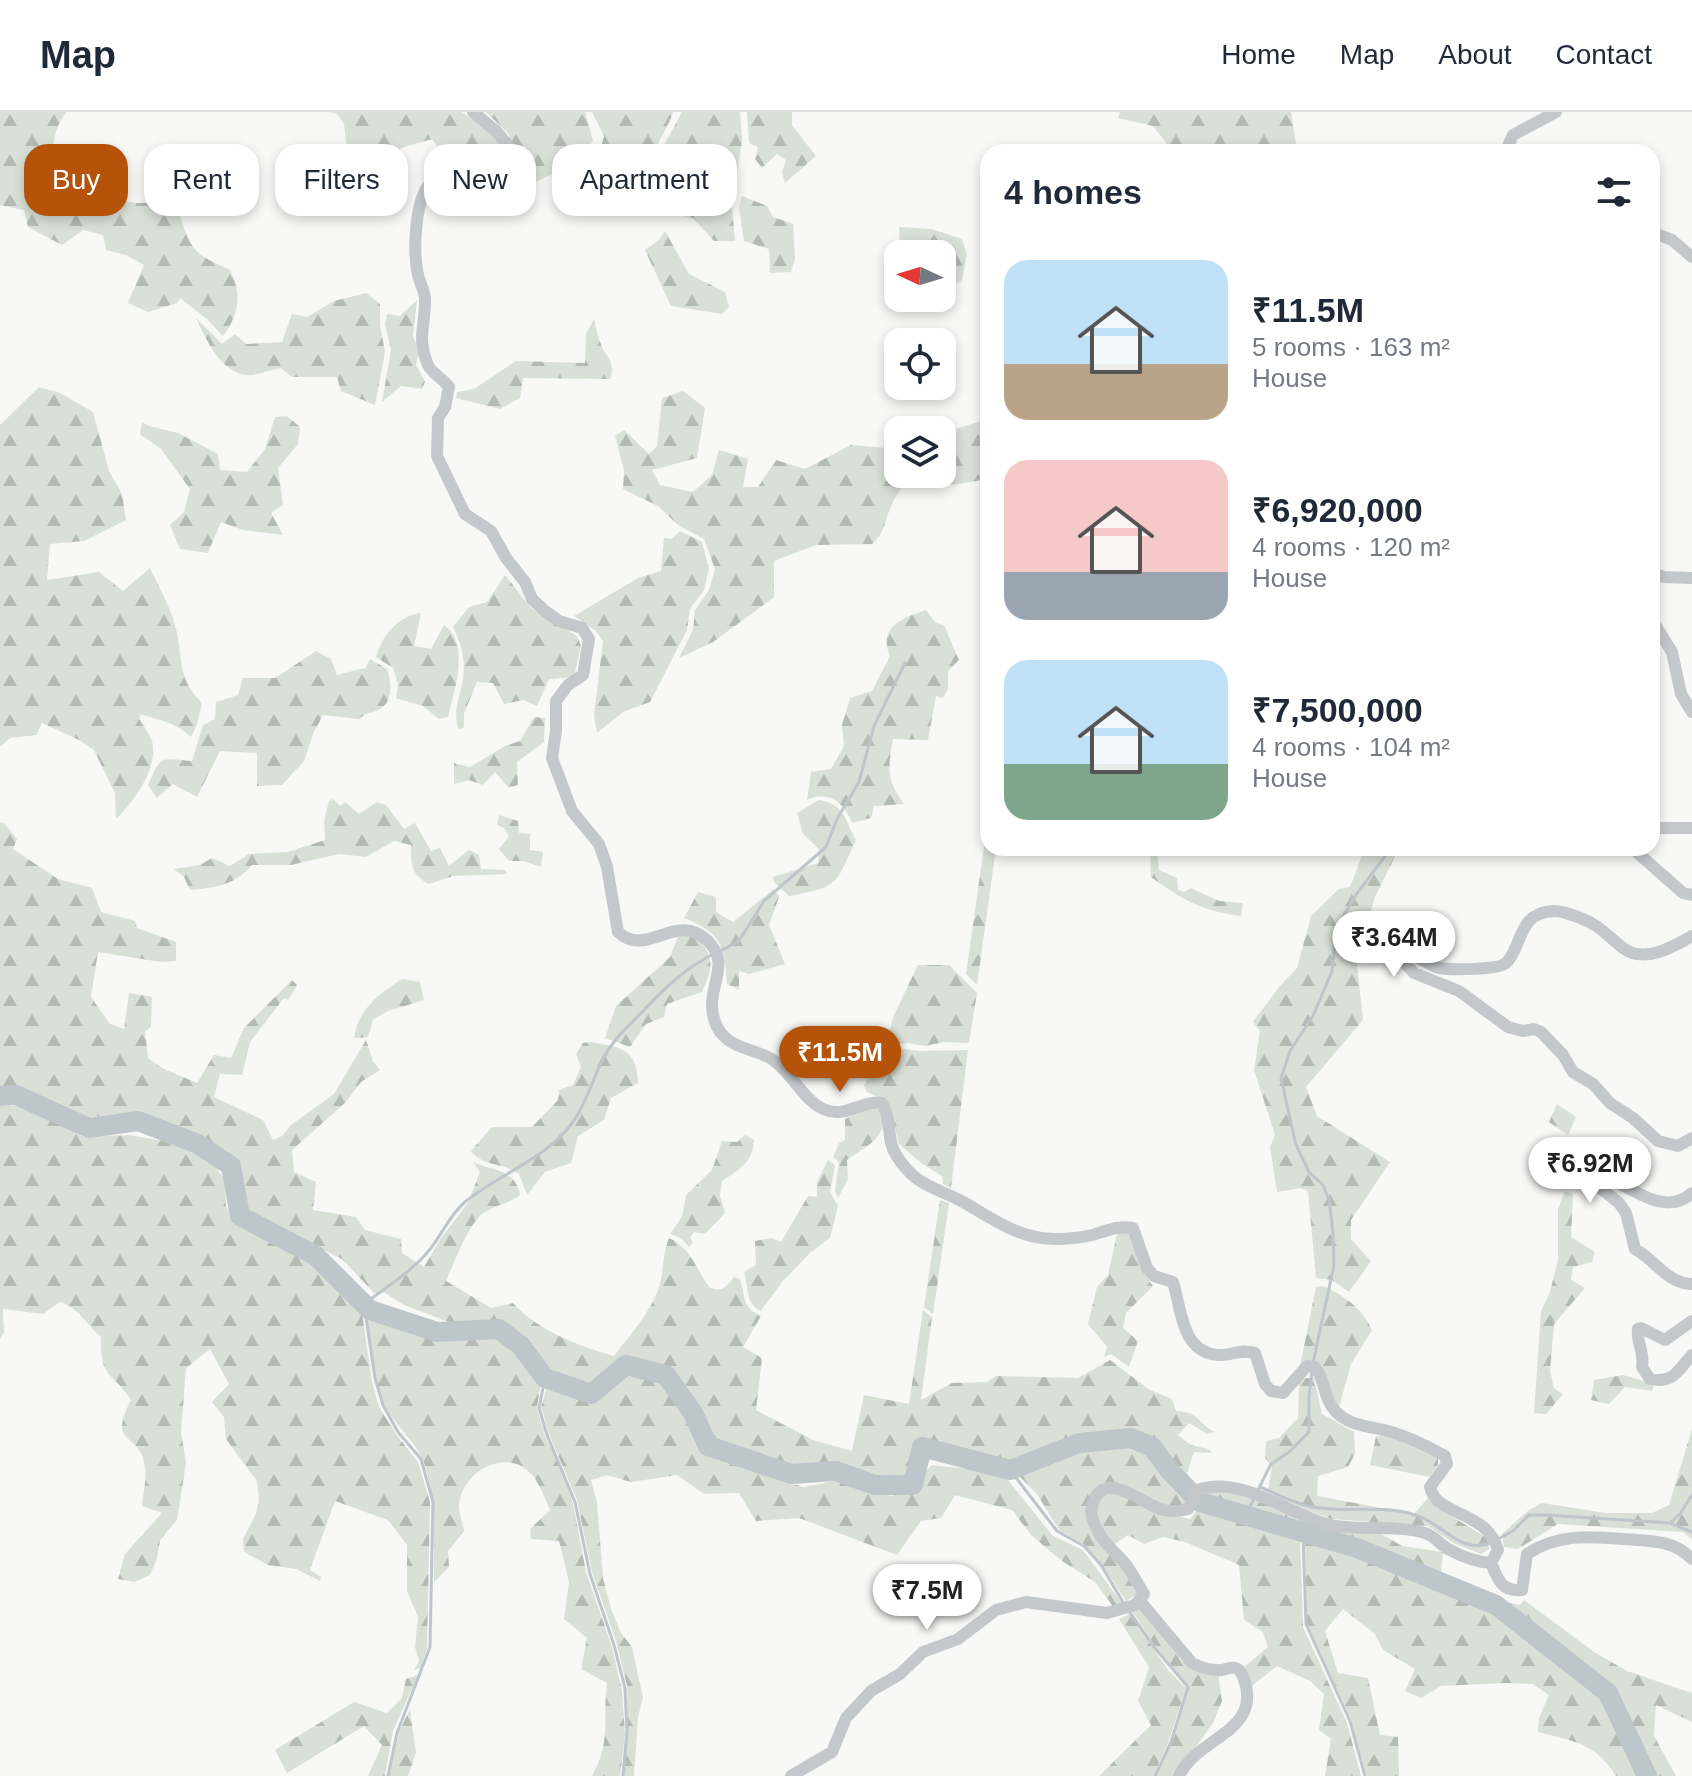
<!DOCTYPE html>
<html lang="en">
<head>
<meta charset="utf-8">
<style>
  body { margin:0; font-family:Arial,sans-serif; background:#f2f2f3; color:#1f2937; height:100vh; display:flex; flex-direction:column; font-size:30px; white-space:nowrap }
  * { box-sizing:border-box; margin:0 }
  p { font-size:26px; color:#747a83 }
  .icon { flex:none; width:44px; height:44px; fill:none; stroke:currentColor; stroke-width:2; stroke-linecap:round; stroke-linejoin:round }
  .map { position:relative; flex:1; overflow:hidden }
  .side { position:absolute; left:980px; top:32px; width:680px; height:712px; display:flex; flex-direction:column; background:#fff; border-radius:24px; box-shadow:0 4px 12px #0003 }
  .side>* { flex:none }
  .hud { position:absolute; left:24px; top:32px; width:760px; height:72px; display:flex; gap:16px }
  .needle { width:52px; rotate:274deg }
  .buttons { position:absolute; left:884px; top:128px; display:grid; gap:16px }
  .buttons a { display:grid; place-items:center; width:72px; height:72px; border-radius:16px; background:#fff; box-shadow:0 4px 12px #0003; font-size:40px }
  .price { position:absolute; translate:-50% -68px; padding:0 18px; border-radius:28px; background:#fff; color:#222; font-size:26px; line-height:52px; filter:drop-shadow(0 2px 4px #0008) }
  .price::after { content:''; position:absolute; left:50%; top:48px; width:24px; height:18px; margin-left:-12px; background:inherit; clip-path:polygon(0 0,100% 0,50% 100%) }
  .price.on { background:#b45309; color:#fff }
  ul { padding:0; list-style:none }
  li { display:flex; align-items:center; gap:24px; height:200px; padding:0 24px }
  li span { display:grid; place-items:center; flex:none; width:224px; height:160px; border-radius:24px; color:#555 }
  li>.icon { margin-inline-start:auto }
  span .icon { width:96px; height:96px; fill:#fffc; stroke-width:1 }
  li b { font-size:34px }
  h2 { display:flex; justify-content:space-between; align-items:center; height:96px; padding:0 24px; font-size:34px }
  .pill { padding:0 28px; border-radius:24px; background:#fff; box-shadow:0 4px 12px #0003; font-size:28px; line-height:72px }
  .pill.on { background:#b45309; color:#fff }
  header { display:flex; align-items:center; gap:48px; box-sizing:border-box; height:112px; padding:0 40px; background:#fff; border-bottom:2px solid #e0e1e3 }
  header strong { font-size:38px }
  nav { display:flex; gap:44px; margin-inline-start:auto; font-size:28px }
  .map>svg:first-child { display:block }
  .forest { fill:url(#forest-firs) }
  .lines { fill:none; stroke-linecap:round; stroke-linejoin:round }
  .stream { stroke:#bcc6cb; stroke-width:3 }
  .river { stroke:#bcc6cb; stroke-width:20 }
  .minor { stroke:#c4c8cb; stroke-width:12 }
</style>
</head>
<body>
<header>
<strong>Map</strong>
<nav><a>Home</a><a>Map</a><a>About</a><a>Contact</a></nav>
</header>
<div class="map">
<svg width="1692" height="1664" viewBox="0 0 1692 1664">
  <defs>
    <pattern id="forest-firs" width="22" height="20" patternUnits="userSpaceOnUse" patternTransform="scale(2)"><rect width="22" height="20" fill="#d9e0d7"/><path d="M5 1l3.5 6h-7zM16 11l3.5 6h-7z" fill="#b4bab4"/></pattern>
  </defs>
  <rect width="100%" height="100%" fill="#f8f8f6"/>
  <path class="forest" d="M0 0H67C45 25 51 65 75 88 86 99 102 100 117 100L124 89 136 91H176C189 131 188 141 229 157 243 180 239 203 223 224L207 207 180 186 177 191 148 200 128 191 144 153 126 143 106 138 103 123 83 118 62 133 28 115 24 98 0 93Z
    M330 0H461L494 22 500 33 499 43H464L447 47 432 27 401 36 391 51 372 43 348 47 344 12 337 2Z
    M486 0H585L593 29C574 52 529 81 498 76 486 74 473 65 462 60L511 37 509 22Z
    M592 0H673C668 17 657 29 652 46L666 79 667 102 628 96 611 66 600 57 577 61 599 43 604 24Z
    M682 0H740L742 29 732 96 735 129H714L693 106 674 102 671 78 657 46Z
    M747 0H792V13L816 44 785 71 782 60 786 48 777 42 762 56 755 47 758 35 749 31Z
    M1120 0H1291L1297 38 1291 40H1177L1171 37 1153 14 1118 6Z
    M742 84 767 94 773 105 793 112 795 147 791 160 770 161 769 137 744 129 739 95Z
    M899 115 932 117 962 127 967 142 962 168 946 178 942 175V148L945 142 936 134 900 135Z
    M665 119 689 162 725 180 729 195 722 202 671 194 645 138 659 128Z
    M366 181 380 192V213L385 240 375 293 341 279 337 265H292L281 256C270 258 258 263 248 263 221 262 206 227 196 206L222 232 235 222 246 232 282 230 292 202 307 205 334 189Z
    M417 188 413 224 419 240 416 253 425 270 422 277 401 274 382 290 391 238 385 213 387 202 400 204Z
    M594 207C596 216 598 226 602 235 608 247 616 252 610 267L523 266 520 286 500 297 456 286 457 280 474 277 516 249 585 251 586 222Z
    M39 275 60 281 93 300 109 359 122 382 126 408 84 429 50 432 47 468 99 460 123 479 150 456C160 477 172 498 177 521 183 551 178 567 202 591L197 612 191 625C177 611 159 608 141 602L139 607C143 613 149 621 152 629 159 655 134 690 116 707L115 681 94 638 79 628 42 611 36 623 10 626 0 635V313Z
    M683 279 705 296 697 346 652 358 660 373 693 380 712 363 719 338 748 347 743 375H758L776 348 805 357 851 333 898 337V362L912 363C903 373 895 384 890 397 883 413 886 419 872 432L816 433 774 449V485L713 530 679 546 693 518 695 498 709 478 715 457 704 427 678 413 658 394 623 377 624 358 615 324 624 318 649 342 657 334 662 286Z
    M287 304 300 315 298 332 278 356 283 393 271 401 283 423 243 418 221 410 208 441 180 437 170 413 184 400 190 377 161 337 140 322 142 310 149 314 178 321 218 342 220 358 247 360 265 337 275 305Z
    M988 306V367L952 373 918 363 942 362V322C958 315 972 313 988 306Z
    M680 419 702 430 709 457 704 478 690 497 687 518 650 590 623 600 597 621 594 603 603 529 596 519 574 504 638 466 661 459 664 426 672 427Z
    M505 463 531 496 577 524 581 534 574 565 549 567 537 594 524 588 504 592 493 571 477 570 464 601V615L459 618C452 598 460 587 463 566 466 547 461 532 453 515L469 495 487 490Z
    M926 498 936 511 944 513 959 548 948 559V577L943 586 936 584 928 628 893 627C888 655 886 668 904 692L874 694 871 706 852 711C845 691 828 677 807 688L811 660 831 657 844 634 842 613 850 586 872 579 890 544C877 514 905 505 926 498Z
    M421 501 414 534 431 537 444 513C471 532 454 579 448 605L439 607 423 594 396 586 398 572 393 556 376 545C382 523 398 504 421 501Z
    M316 539 331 547 337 563 365 556 370 547 387 557C392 572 394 592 376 599 368 602 366 601 359 607L323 603 313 622 304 649 282 673 257 674V641L220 639 197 685 173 672 157 686 148 673C161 643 160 646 192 649L203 613 215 607 216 590 238 583 243 566H275Z
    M534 605 545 606 544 630 517 650 518 673 509 676 495 660 483 673 469 668 454 672V651L470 655 505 634 520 629Z
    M333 687 340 694 345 690 359 702 377 690 387 694 404 717 415 711 431 739 440 736 449 754 469 738 479 743 481 757 505 758 507 762 453 764 429 772C411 763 411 752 411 733L394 729 366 745 339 742 291 753H252C235 773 215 776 190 778L184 765 174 757 200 753 212 746 230 754 249 742 288 740 325 728 324 709 329 689Z
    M819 688C846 693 844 707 856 728 835 773 840 775 789 784L774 770 773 765 818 751 819 737 803 722 797 701Z
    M499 703 518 709 519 721 530 722V738L543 740 541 755 524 749H509L499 737 509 724 504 716 497 713Z
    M988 707V736H996L977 873 966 862Z
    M0 710 4 711 17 727 13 737 58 767 92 776 101 800 135 809 137 816 176 830V849L161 850 98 840 91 885 110 912 124 917 129 881 152 885 151 915 145 919 148 946 162 956 197 971 214 943 231 946 244 916 292 868 297 873 288 888 284 886 250 930 242 963 220 962 214 985 263 1008 273 1028 282 1024 291 1013 334 982 366 928 373 949 380 958 361 970 345 991 292 1038 294 1060 316 1070 313 1098 356 1105 365 1118 401 1127 402 1141 424 1155 441 1126 468 1091 480 1060 473 1050C493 1059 515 1057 520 1083 508 1092 497 1093 485 1100 469 1109 454 1152 446 1169L491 1196 513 1191C538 1219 579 1234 614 1244 630 1223 651 1200 659 1175 665 1156 661 1146 669 1126 690 1135 697 1158 709 1175 722 1181 726 1175 734 1165L740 1167C746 1184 741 1196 761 1204L743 1235 762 1246 756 1298 813 1328 852 1339 864 1283 909 1292 923 1198 932 1205 921 1288 952 1271 987 1270 996 1264 1078 1266 1110 1248 1150 1278 1172 1287 1176 1299C1201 1300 1197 1312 1215 1320L1207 1322 1189 1311 1178 1323 1191 1333 1208 1337 1212 1341 1194 1340 1187 1361 1195 1375 1193 1380 1155 1332 1132 1322 1079 1327 1010 1355 915 1330 910 1366 899 1364 875 1368 834 1353 790 1357 742 1342 715 1329 696 1292 681 1269 662 1253 636 1246 622 1249 589 1271 548 1260 530 1233 516 1219 497 1212 457 1213 404 1193 385 1181H374L342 1147 245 1098 236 1052 198 1025 155 1007 131 1000 86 1006 18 977H0Z
    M1150 736 1157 740 1159 758 1177 766 1178 778 1184 780 1191 776 1219 789 1243 791 1241 804C1201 799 1183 788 1151 765Z
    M1365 736H1399L1375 785 1363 825 1357 852 1363 908 1306 975 1317 1004 1390 1050 1351 1108V1127L1371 1149 1349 1180 1332 1168 1316 1166 1308 1079 1301 1076 1277 1080 1270 1035 1275 1023 1254 958 1260 919 1253 910 1279 875 1297 856 1311 804 1339 777 1350 775Z
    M774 777 779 785 769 813 785 852 749 862 739 859V878L727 872C724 833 722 821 684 806L698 780 716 785V800L733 810Z
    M679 822H693C715 843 714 855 702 880L667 892 664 905 646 912 630 935 605 926 616 894 670 845Z
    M918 853H949L977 881 969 931 944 930 925 934 908 931 885 934 894 903Z
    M402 867 420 870 424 888 388 899 373 908 368 925 354 926C358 897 379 882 402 867Z
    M591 930C620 935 637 936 638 971L611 986 604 1008 578 1024 571 1051 545 1060 527 1083 519 1062C503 1050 483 1055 471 1039L492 1015H532L558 988 559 978 573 973 581 955 576 942 583 931Z
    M905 937 920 939 968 938 951 1076 943 1072 942 1064 921 1051 899 1032 889 994 876 984 867 980 864 973 885 940Z
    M1557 992 1576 1005 1568 1023 1549 1010Z
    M0 993 25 995 84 1025 129 1023 170 1030 194 1039 214 1053 225 1068 226 1094 235 1111 316 1148 361 1194 372 1269 379 1295 396 1322 418 1350 430 1390 427 1536 421 1556 414 1558 419 1549 415 1535 418 1505 407 1479V1433L388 1408 335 1389 310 1458 321 1465 320 1469 296 1457 268 1453 244 1440 243 1427 256 1402 259 1388 257 1369 226 1327 224 1305 212 1290 229 1272 210 1237 186 1256 181 1320 186 1351 177 1408 160 1428 157 1447 150 1463 134 1470 118 1467 125 1442 162 1401 142 1394C143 1382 147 1367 145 1355 141 1318 106 1336 131 1288 111 1257 100 1268 101 1225 85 1211 80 1197 60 1190L43 1202 3 1197 4 1221 0 1227Z
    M871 995 880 997C893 1024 864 1035 847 1048L848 1067 838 1086 835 1079 839 1050 833 1045 839 1031 845 1028V1007Z
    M745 1023 754 1028C753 1050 739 1058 722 1069L720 1084 725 1101 705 1122 694 1120 690 1126 693 1131 689 1135 681 1126 670 1122 682 1105 686 1083 712 1058 722 1029 737 1030Z
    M828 1048 835 1053 830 1080 838 1094 830 1126 810 1141 782 1170 761 1199C745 1191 749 1176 744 1160L756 1153 755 1129 771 1126 781 1130 808 1084 817 1085V1070Z
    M1565 1079 1573 1082 1571 1125 1595 1140 1592 1150 1573 1155 1571 1168 1585 1176 1554 1212 1550 1259 1554 1276 1563 1282 1546 1302 1534 1301 1541 1199 1550 1180 1558 1148V1097Z
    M940 1088 949 1091 933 1202 924 1195Z
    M1127 1120C1140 1135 1139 1158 1153 1174L1126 1201 1123 1216 1138 1229 1129 1255 1111 1242 1104 1245 1107 1235 1088 1212 1097 1175 1108 1163 1117 1122Z
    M1322 1174C1343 1182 1363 1197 1372 1218L1351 1252 1339 1295 1333 1289 1321 1252 1314 1249 1300 1254 1316 1175Z
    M366 1195 371 1201 437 1223H498L515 1233 541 1269 537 1296 545 1325 560 1354 573 1391 586 1460 612 1535 622 1578 625 1622 620 1664H592C612 1628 602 1609 607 1571L581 1557 587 1526 564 1507 569 1470 559 1429 531 1427 530 1417 550 1398C545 1387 540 1373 533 1364 508 1333 461 1359 459 1394 459 1402 463 1412 464 1419L448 1439 449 1455 434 1470C433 1429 438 1388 423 1348 416 1331 394 1312 384 1292 371 1263 371 1227 366 1195Z
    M1623 1263 1654 1272 1652 1279 1625 1275 1609 1292 1591 1288 1594 1268Z
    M623 1264 651 1265 664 1269 707 1340 731 1351 803 1375 841 1368 891 1384 918 1375 925 1360 932 1353 995 1360 1008 1368 1053 1424 1083 1438 1123 1493 1115 1497 1095 1470 1062 1449 1031 1423 1012 1398 955 1383 941 1406 921 1409 897 1443 799 1406 756 1409 739 1381 704 1382 677 1363 631 1370 607 1363 591 1368 597 1390 603 1466 611 1497 621 1521 632 1535 643 1586 638 1605 634 1664H624L628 1617 627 1574 616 1529 592 1460 577 1388 549 1322 541 1295 548 1272 591 1288Z
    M1305 1266H1314L1322 1302 1354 1320 1355 1342 1348 1355 1318 1364 1317 1384 1414 1402 1428 1386 1438 1396 1487 1426 1489 1437 1481 1442 1453 1431 1428 1414 1331 1407 1281 1388 1268 1379 1272 1354 1265 1346 1266 1329 1279 1326 1298 1306 1299 1272Z
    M1692 1317V1427L1683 1420 1558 1412 1518 1437 1504 1435 1502 1422 1529 1398 1542 1391 1606 1401H1652L1669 1393Z
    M1376 1324 1395 1325 1438 1346V1353L1430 1365 1370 1353Z
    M1133 1329 1151 1337 1190 1386 1183 1395 1172 1397 1109 1371 1088 1395 1137 1482 1126 1489 1101 1451 1084 1432 1059 1418 1037 1382 1014 1359 1081 1334Z
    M1113 1377 1159 1400 1190 1407 1200 1394 1300 1425 1303 1515 1347 1611 1361 1664H1325L1331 1627 1319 1618 1324 1582 1310 1569 1277 1554 1252 1574 1244 1555 1268 1535 1263 1520 1244 1508 1239 1453 1185 1430 1163 1425 1144 1432 1128 1423 1112 1434 1094 1400 1097 1385Z
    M1212 1379 1234 1381 1279 1397 1378 1420 1402 1434 1443 1440 1441 1461 1509 1491 1520 1493 1524 1488 1594 1540 1627 1559 1692 1581V1610L1656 1593 1654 1624 1676 1664H1649L1609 1579 1505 1497 1480 1483 1356 1433 1205 1389 1203 1384Z
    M1305 1425 1356 1439 1496 1496 1606 1583 1645 1664H1616C1595 1630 1574 1630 1538 1620L1539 1606 1549 1583 1533 1572 1504 1571 1441 1574 1421 1586 1405 1579 1415 1557 1383 1538 1375 1522 1343 1497 1325 1519 1338 1561 1368 1566 1380 1623 1398 1625 1399 1664H1367L1351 1607 1307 1511Z
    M1140 1495 1182 1549 1194 1557 1218 1561 1222 1589 1213 1611 1175 1664H1157L1173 1628 1189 1574 1155 1534 1132 1499Z
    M1130 1502 1168 1558 1186 1576 1168 1631 1153 1664H1099L1151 1613 1138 1589 1149 1555 1119 1507Z
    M418 1563 393 1619 385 1664H368L382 1633 364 1614 287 1661 275 1638 354 1590 387 1601 402 1586 406 1567Z
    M410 1597 416 1641 408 1664H389L399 1620Z"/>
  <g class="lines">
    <path class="stream" d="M720 839 739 829 764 789 826 735 837 707 859 670 874 614 905 551
      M1313 1251 1334 1153 1333 1120 1329 1088 1323 1073 1309 1060 1296 1033 1281 966 1290 939 1313 904 1332 859 1337 814 1356 783 1391 736
      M545 1266 539 1296 547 1323 575 1390 590 1462 614 1533 625 1576 627 1619 623 1664
      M1010 1358 1057 1419 1084 1434 1101 1453 1124 1492
      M1260 1375C1277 1382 1296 1392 1313 1395 1348 1402 1392 1390 1425 1407 1445 1417 1466 1443 1492 1430
      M1258 1378 1271 1352 1289 1340 1309 1320V1284L1312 1259
      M1245 1404 1255 1385
      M1670 1411 1680 1402 1692 1383
      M1303 1422 1306 1512 1350 1609 1365 1664
      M1498 1427 1513 1419 1529 1403H1545L1670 1411 1692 1420
      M1129 1499 1154 1535 1188 1575 1171 1630 1155 1664
      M388 1664 397 1621 430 1535 433 1390 421 1347 398 1320 383 1293 375 1266 364 1192C385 1176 408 1162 426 1142 441 1126 448 1104 466 1089 497 1064 537 1050 565 1020 585 998 591 970 604 945 614 926 629 914 643 899 666 875 683 858 713 842"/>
    <path class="river" d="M0 984 16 983 89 1016 138 1009 198 1032 231 1054 240 1104 316 1144 370 1198 437 1220 499 1217 521 1234 545 1266 591 1282 626 1253 666 1263 693 1301 708 1334 791 1362 836 1359 875 1373H913L922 1335 1010 1358 1079 1331 1131 1326 1152 1335 1170 1359 1200 1390 1357 1436 1496 1493 1608 1581 1647 1664"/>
    <path class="minor" d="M473 0 496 19 507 32V43C495 52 486 48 472 50 458 51 444 60 433 68 414 84 413 140 418 163 420 171 424 178 425 186 426 213 416 225 428 253 432 262 443 266 449 275L445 295 438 306 437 344 465 402 491 419 506 446 525 470 532 487 545 499 559 509 582 516 589 527 583 563 568 573 556 589V619L552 646 572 699 599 732 607 755 618 820C647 847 676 798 708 829 729 850 712 869 712 893 712 902 715 914 721 921 734 937 754 937 770 946 793 959 803 992 829 999 849 1004 863 988 882 991 892 1007 886 1027 896 1043 917 1076 935 1074 965 1091 994 1108 1020 1127 1055 1127 1067 1127 1080 1126 1092 1123 1106 1119 1119 1113 1133 1116L1147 1156 1154 1164 1173 1170C1182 1199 1182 1245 1223 1243 1235 1242 1243 1237 1255 1241L1265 1272 1271 1279 1283 1281 1307 1254 1315 1255C1326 1269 1323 1287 1336 1300 1350 1314 1369 1314 1388 1319 1407 1324 1427 1334 1445 1344L1447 1352 1430 1375C1437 1405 1487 1398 1498 1438L1491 1451C1477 1450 1463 1445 1450 1438 1441 1434 1435 1424 1425 1421 1393 1412 1358 1420 1326 1412 1288 1401 1240 1363 1198 1378L1188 1397C1180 1399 1172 1400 1164 1398 1144 1394 1108 1357 1094 1388 1089 1398 1092 1408 1097 1417 1103 1431 1114 1439 1124 1450 1132 1460 1137 1471 1144 1482L1135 1493 1107 1501 1026 1490 996 1498 958 1527 923 1540 900 1562 871 1579 846 1606 832 1640 791 1664
      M1513 40 1508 34 1513 23 1556 0
      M1652 120 1672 128 1692 145
      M1652 461 1664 465 1692 466
      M1652 508 1672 540 1681 582 1692 600
      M1652 716H1692
      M1632 736 1683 781 1692 783
      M1692 824C1673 835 1644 852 1623 836 1605 822 1600 813 1578 805 1570 802 1561 799 1554 799 1517 800 1523 835 1506 851 1498 858 1450 858 1439 856 1427 853 1417 841 1405 843L1402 848 1414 861 1459 879 1508 915 1523 919 1534 917 1541 920 1563 943 1573 960 1593 972 1610 991 1633 1006 1658 1029 1678 1034 1692 1026
      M1692 1081C1665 1106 1632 1075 1604 1064L1597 1066 1595 1072 1619 1091 1626 1101 1635 1137C1657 1149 1666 1171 1692 1172
      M1692 1209 1665 1228 1641 1216 1638 1217C1636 1230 1645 1241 1642 1255L1650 1267C1674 1272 1678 1258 1692 1243
      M1491 1451C1498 1468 1502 1480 1522 1478L1527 1442C1557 1422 1588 1424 1623 1427 1649 1429 1672 1427 1692 1447
      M1140 1489 1192 1551C1202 1556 1211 1559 1222 1558 1226 1557 1230 1555 1235 1556 1241 1557 1243 1565 1245 1570 1260 1621 1197 1625 1179 1664"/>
  </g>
</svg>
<div class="buttons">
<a><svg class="needle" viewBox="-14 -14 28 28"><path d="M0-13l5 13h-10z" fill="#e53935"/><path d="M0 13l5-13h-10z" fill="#747a83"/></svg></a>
<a><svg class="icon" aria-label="locate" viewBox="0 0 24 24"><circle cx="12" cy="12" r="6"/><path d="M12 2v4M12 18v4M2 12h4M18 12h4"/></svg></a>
<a><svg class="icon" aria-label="layers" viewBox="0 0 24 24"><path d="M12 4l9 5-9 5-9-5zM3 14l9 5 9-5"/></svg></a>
</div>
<b class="price" style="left:1394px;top:867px">₹3.64M</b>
<b class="price on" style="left:840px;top:982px">₹11.5M</b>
<b class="price" style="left:1590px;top:1093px">₹6.92M</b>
<b class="price" style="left:927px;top:1520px">₹7.5M</b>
<div class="hud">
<a class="pill on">Buy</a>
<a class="pill">Rent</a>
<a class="pill">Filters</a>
<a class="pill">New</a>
<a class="pill">Apartment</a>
</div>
<section class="side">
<h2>4 homes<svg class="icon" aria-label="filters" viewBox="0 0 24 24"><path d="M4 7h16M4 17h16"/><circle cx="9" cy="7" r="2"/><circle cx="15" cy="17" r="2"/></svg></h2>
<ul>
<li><span style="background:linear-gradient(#bfe0f5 65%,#b9a48a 0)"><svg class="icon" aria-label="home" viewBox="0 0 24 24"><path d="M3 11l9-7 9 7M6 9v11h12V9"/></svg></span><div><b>₹11.5M</b><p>5 rooms · 163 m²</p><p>House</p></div></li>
<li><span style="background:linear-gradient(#f6c9c9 70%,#9aa5b1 0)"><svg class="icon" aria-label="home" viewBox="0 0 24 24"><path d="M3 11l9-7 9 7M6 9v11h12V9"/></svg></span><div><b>₹6,920,000</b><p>4 rooms · 120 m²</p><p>House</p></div></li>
<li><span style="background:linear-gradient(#bfe0f5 65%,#7fa58c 0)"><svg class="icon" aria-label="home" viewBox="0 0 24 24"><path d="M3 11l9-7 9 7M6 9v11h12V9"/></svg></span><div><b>₹7,500,000</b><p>4 rooms · 104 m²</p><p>House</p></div></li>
</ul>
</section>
</div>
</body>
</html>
